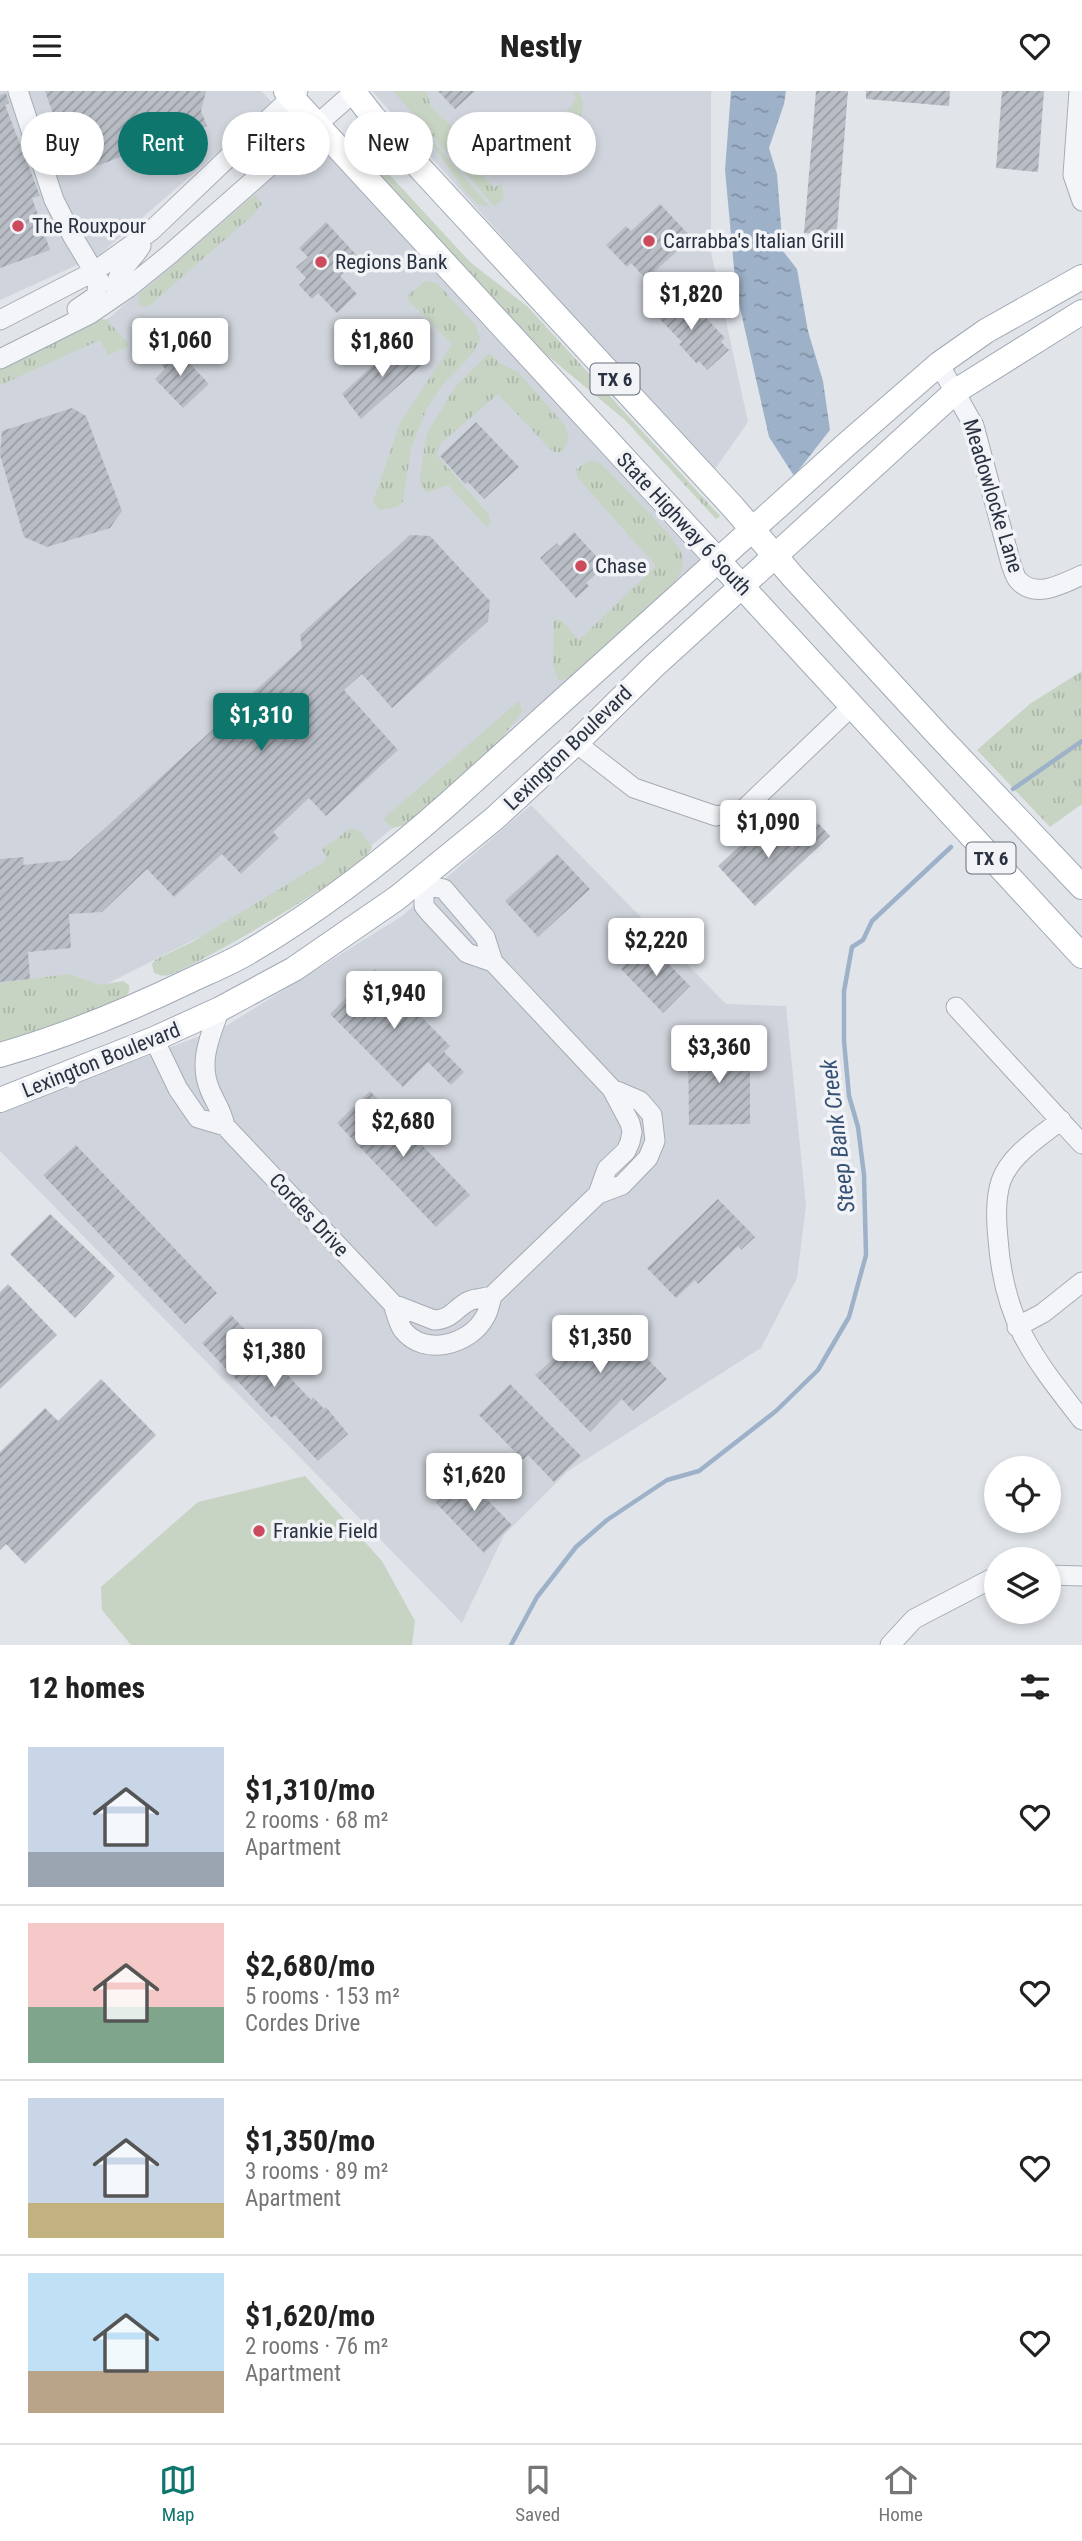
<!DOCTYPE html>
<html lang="en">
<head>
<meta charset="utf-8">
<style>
  body { margin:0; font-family:"Roboto Condensed",sans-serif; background:#f2f2f2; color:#222; height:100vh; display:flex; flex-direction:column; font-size:26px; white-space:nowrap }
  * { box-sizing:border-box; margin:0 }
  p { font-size:23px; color:#767676 }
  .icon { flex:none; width:38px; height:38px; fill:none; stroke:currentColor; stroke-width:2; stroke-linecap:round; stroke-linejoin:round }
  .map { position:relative; height:1554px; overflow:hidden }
  .drawer { display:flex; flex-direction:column; background:#fff; flex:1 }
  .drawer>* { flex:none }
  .top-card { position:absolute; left:21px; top:21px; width:700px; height:63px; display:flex; gap:14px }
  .tools { position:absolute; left:984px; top:1365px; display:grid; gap:14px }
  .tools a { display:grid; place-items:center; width:77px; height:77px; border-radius:50%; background:#fff; box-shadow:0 4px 10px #0003; font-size:35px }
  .price { position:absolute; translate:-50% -60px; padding:0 16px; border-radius:7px; background:#fff; color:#222; font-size:23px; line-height:46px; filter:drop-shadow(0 2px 4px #0008) }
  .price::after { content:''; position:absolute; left:50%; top:42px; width:21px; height:16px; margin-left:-10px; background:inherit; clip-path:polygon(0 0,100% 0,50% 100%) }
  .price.current { background:#0f766e; color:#fff }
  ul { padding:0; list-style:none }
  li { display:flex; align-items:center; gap:21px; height:175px; padding:0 28px }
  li+li { border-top:2px solid #e0e0e0 }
  li span { display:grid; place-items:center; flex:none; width:196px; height:140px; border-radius:0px; color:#555 }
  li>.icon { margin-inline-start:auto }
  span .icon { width:84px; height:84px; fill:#fffc; stroke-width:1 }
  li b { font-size:30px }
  h2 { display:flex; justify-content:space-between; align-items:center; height:84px; padding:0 28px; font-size:30px }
  .tag { padding:0 24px; border-radius:32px; background:#fff; box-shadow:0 4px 10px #0003; font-size:24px; line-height:63px }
  .tag.current { background:#0f766e; color:#fff }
  header { display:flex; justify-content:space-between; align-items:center; height:91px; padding:0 28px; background:#fff; font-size:32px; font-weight:800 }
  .tab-bar { display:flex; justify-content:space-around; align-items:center; height:98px; border-top:2px solid #e0e0e0; background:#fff; font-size:19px; color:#767676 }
  .tab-bar a { display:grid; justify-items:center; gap:4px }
  .tab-bar .current { color:#0f766e }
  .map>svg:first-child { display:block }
  .built { fill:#d0d4dc }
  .grass { fill:url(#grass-tufts) }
  .garden { fill:#c7d3c3 }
  .water { fill:url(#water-ripples) }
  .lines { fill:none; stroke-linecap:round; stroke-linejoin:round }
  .stream { stroke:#9db2c9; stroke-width:4.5 }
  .building { fill:url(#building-hatch) }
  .minor-casing { stroke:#a6acb4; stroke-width:21 }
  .major-casing { stroke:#a1a9b5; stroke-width:26 }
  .minor { stroke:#f4f5f8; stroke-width:19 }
  .major { stroke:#fff; stroke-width:24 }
  .poi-dot { fill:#cb4a5c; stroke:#f1f3f7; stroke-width:2.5 }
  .labels { text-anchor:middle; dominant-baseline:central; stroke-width:7; stroke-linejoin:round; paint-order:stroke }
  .shield { fill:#f1f3f7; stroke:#666c78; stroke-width:2 }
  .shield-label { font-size:19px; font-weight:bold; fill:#2a3241 }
  .poi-label { font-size:21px; fill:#2a3241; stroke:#f1f3f7; text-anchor:start }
  .street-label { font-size:21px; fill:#2a3241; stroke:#f1f3f7 }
  .water-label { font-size:23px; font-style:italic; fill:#355074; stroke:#f1f3f7 }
</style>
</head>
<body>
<header><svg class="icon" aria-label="menu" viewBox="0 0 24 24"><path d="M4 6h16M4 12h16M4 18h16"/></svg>Nestly<svg class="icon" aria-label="heart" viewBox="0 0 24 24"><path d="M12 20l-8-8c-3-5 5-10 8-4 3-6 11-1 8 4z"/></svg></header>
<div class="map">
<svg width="1082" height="1554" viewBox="0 0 1082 1554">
  <defs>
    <pattern id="grass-tufts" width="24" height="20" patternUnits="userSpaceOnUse" patternTransform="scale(1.75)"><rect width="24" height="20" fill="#c7d3c3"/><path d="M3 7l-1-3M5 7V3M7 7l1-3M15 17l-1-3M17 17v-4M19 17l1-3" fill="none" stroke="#abb6a9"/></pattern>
    <pattern id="water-ripples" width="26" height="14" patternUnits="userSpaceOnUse" patternTransform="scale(1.75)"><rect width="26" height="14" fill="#9db2c9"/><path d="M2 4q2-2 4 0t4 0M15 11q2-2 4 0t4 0" fill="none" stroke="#8091a5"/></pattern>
    <pattern id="building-hatch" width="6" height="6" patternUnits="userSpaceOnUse" patternTransform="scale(1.75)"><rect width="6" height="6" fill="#b9bec6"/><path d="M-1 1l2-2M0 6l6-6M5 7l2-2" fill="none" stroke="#979ba2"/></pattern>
  </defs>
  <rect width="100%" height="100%" fill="#e1e5ea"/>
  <path class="built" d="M0 0H261L274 13 99 164 0 209Z
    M372 0H711V161L748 331 713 381Z
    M314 49 704 474 358 766 0 947V271L109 227Z
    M531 714 726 913 786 915 806 1114 797 1187 761 1257 568 1380 504 1444 462 1532 0 1060V1021L226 935 402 825Z"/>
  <path class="grass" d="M393 0H426L431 16 460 43 451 51 494 97 501 92 502 93 504 108 494 115Z
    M574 0 579 2C586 13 584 23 576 33L570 26 553 41 560 51 550 45 528 71 535 77 529 82 522 81 517 75V66L572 15 576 7Z
    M420 36 490 116 478 113 464 99Z
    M350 41 471 172 527 215 720 425 716 428 625 329 542 260 350 51 345 45Z
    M255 104 262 113 254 123 149 215 142 216 138 208 140 203Z
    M424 191 431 190 438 193 476 235 480 248 474 261 443 293 427 317 411 357 403 411 397 416 380 419 373 411 400 332 452 253 408 209V204Z
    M96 227 107 229 128 252V256L108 264 100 249 0 294V271Z
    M488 263 492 264 499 272 518 281 565 334 569 348 562 361H553L498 303 441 352 437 364 489 424 490 433 487 436 448 394 427 401 421 395 420 388 426 344 455 296Z
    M590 370 598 371 602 374C618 391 676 446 682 464 685 473 680 482 676 490L567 588 558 589 553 575 554 528 562 530 579 549 656 475 578 387 576 378Z
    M1082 580V713L1050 736 977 659 1031 612Z
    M519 610 522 620 503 646 447 699 405 734 393 737 383 728Z
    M351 737 360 740 372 756C366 778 198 874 169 884 163 886 160 884 154 882L152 873 155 869 192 851 324 771 326 766 322 758Z
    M69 883 100 894 123 890 129 894C131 905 122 908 113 912L0 953V892Z"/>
  <path class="garden" d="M305 1385 382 1470 415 1530 412 1554H131L102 1519 101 1496 198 1411Z"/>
  <path class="water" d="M731 0H786L784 13 769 57 777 83 783 160 797 178 808 240 823 290 830 339 794 385 769 346 736 199 725 79Z"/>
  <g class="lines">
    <path class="stream" d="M1013 698 1082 650
      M511 1554 537 1506 576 1456 607 1429 667 1389 699 1380 776 1320 818 1279 849 1226 866 1164 864 1084 858 1036 849 1005 844 950V900L852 856 863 849 872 830 951 756"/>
  </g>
  <path class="building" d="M45 0H206L201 20 207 35 74 83Z
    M438 0H475L455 18Z
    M816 0H848L836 151 824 150V144L804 142Z
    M866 0H950L949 15 866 8Z
    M1002 0H1044L1038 81 996 77Z
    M6 2 9 12 5 14 40 105 32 107 50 159 0 177V4Z
    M660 113 692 147 646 188 631 172 627 176 606 154 626 135 631 140Z
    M326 131 359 167 340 185 357 203 337 222 318 202 312 208 299 194 306 187 296 176 308 166 299 157Z
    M665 200 690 227 695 222 702 230 706 227 725 247 721 251 729 259 707 279 699 270 697 273 679 253 682 251 648 216Z
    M401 248 424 272 361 328 342 303Z
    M174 256 209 293 183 317 155 288 165 278 159 270Z
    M72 317 86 325 122 420 110 437 47 456 24 446 0 364 2 340Z
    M476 331 519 376 484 408 468 391 465 393 440 365Z
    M574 441 605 475 586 492 589 495 576 507 540 467 557 452 560 455Z
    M410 444 430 445 490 510 488 530 392 617 362 583 344 599 398 659 326 725 309 707 273 741 279 747 241 783 222 763 174 806 147 778 102 821 69 823 71 857 28 861 30 888 0 891V768L24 766 23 774 70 769 302 557 300 544Z
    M767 730 792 757 818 732 830 745 755 815 718 775Z
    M557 763 590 798 538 846 505 810Z
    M648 852 690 895 663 922 621 878Z
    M375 878 450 955 444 961 464 981 451 994 428 971 403 996 330 923Z
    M750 954V1033L689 1034 688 955Z
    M370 1000 470 1104 436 1136 337 1032Z
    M76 1054 217 1202 185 1233 43 1084Z
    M718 1108 755 1146 741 1159 738 1155 698 1193 695 1189 676 1207 647 1177Z
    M50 1123 115 1185 75 1227 10 1163Z
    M8 1193 57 1244 0 1298V1201Z
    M231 1224 311 1309 313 1306 324 1318 326 1316 348 1343 318 1370 275 1324 272 1327 202 1252Z
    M600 1227 626 1255 631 1251 667 1288 633 1320 622 1308 590 1341 535 1284Z
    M101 1288 156 1344 25 1473 6 1453 0 1459V1361L45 1317 58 1330Z
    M510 1293 581 1365 554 1391 528 1364 523 1369 479 1324Z
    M458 1379 512 1434 484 1462 436 1412 457 1392 451 1386Z"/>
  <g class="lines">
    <g class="minor-casing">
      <path id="minor" d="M18 0 54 109 72 144 99 189 96 205 77 218
        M1079 0 1073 84 1082 110
        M117 204C112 182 131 172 141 155
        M0 229 95 180 151 140 298 0
        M0 268 90 223 128 197 170 163 355 0
        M939 273 974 335 1011 473C1013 478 1015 486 1018 489 1035 509 1064 492 1082 484
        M576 652 634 697 716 725 742 720 852 615
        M420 790 424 794 444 798 449 804 485 846 493 871 612 998 630 1032 632 1041 630 1051 626 1060 607 1078 598 1103
        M424 794V815L429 821 467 862 493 871
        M956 916 1082 1053
        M220 918C210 945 198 971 210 999 216 1013 222 1020 225 1035
        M154 948 178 998 198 1027 225 1035 393 1213C396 1221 398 1232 403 1239 424 1266 470 1254 485 1226 489 1220 490 1211 492 1205
        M1061 1029C1041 1045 1010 1064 1001 1090 995 1108 996 1129 998 1148 1004 1231 1033 1266 1082 1329
        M393 1213 434 1229C451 1229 455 1217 469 1210 475 1207 485 1207 492 1205L598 1103 622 1094 648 1067 655 1050 652 1024 640 1010 612 998
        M1017 1236 1043 1222 1082 1191
        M1048 1484 1082 1485
        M890 1554 914 1528 989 1489 996 1488"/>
    </g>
    <g class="major-casing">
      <path id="major" d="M286 0 1082 865
        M353 0 373 26 733 416 794 487 939 645 1082 796
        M0 964C66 945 127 920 189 890 208 881 228 873 247 862 319 820 386 768 448 713L847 353 939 273 986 240 1082 186
        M0 1009 154 948 220 918 294 878 397 807 495 727 576 652 653 576 956 300 1082 221"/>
    </g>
    <use href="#minor" class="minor"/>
    <use href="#major" class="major"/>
  </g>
  <g class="poi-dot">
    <circle cx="18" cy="135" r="7"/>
    <circle cx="649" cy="150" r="7"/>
    <circle cx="321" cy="171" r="7"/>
    <circle cx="581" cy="475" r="7"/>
    <circle cx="259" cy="1440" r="7"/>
  </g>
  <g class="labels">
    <g class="shield">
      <rect x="590.5" y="272.5" width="49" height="31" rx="5"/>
      <rect x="966.5" y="751.5" width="49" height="31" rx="5"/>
    </g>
    <g class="shield-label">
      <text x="615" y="288">TX 6</text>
      <text x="991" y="767">TX 6</text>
    </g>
    <g class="poi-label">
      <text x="32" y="135">The Rouxpour</text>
      <text x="663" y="150">Carrabba's Italian Grill</text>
      <text x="335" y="171">Regions Bank</text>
      <text x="595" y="475">Chase</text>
      <text x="273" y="1440">Frankie Field</text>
    </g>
    <g class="street-label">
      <text transform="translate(993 405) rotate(73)">Meadowlocke Lane</text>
      <text transform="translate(684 433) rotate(47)">State Highway 6 South</text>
      <text transform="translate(568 657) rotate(-44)">Lexington Boulevard</text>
      <text transform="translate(101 969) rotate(-22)">Lexington Boulevard</text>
      <text transform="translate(309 1124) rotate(47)">Cordes Drive</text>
    </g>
    <g class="water-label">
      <text transform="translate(838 1045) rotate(-97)">Steep Bank Creek</text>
    </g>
  </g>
</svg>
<div class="tools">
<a><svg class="icon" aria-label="locate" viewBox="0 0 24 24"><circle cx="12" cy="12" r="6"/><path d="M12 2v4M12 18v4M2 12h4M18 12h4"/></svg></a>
<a><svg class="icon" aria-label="layers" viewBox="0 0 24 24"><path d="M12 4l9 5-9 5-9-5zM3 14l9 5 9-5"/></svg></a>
</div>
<b class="price" style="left:691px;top:241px">$1,820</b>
<b class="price" style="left:180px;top:287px">$1,060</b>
<b class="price" style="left:382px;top:288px">$1,860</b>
<b class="price current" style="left:261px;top:662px">$1,310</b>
<b class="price" style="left:768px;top:769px">$1,090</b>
<b class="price" style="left:656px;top:887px">$2,220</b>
<b class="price" style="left:394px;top:940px">$1,940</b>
<b class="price" style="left:719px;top:994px">$3,360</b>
<b class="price" style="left:403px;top:1068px">$2,680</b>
<b class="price" style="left:600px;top:1284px">$1,350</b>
<b class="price" style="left:274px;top:1298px">$1,380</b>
<b class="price" style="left:474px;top:1422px">$1,620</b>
<div class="top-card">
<a class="tag">Buy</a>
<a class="tag current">Rent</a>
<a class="tag">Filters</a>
<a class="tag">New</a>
<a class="tag">Apartment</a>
</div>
</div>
<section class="drawer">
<h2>12 homes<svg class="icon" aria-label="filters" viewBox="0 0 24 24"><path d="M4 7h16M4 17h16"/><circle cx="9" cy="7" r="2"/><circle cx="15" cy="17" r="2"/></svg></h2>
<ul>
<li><span style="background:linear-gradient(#c9d6e8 75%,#9aa5b1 0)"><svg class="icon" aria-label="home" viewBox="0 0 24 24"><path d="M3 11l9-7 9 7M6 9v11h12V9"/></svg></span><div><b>$1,310/mo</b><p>2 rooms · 68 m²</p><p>Apartment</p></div><svg class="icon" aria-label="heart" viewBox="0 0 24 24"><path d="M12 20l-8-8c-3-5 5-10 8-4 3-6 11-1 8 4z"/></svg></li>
<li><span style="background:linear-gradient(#f6c9c9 60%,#7fa58c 0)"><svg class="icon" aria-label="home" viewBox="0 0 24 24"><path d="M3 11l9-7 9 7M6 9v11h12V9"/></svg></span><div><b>$2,680/mo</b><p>5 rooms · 153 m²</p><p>Cordes Drive</p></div><svg class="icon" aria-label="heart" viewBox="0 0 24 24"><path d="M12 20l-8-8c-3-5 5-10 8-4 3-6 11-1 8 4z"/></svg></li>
<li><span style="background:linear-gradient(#c9d6e8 75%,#c2b280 0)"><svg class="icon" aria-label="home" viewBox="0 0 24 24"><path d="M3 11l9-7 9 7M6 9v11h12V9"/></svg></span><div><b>$1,350/mo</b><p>3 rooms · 89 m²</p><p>Apartment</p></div><svg class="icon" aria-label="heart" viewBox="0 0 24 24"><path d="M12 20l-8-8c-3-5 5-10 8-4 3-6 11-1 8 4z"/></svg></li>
<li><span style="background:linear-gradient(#bfe0f5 70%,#b9a48a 0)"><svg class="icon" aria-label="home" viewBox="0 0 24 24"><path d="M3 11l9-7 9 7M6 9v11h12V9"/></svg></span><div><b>$1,620/mo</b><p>2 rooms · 76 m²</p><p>Apartment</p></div><svg class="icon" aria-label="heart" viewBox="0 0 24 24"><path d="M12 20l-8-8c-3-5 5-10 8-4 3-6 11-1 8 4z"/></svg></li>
</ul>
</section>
<nav class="tab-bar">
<a class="current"><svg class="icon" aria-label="map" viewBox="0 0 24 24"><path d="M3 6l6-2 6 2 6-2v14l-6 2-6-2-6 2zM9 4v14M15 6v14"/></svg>Map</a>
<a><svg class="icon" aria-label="saved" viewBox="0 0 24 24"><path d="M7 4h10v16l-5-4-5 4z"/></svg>Saved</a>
<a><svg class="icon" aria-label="home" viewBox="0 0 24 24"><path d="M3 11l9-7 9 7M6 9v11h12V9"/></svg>Home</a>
</nav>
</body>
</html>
